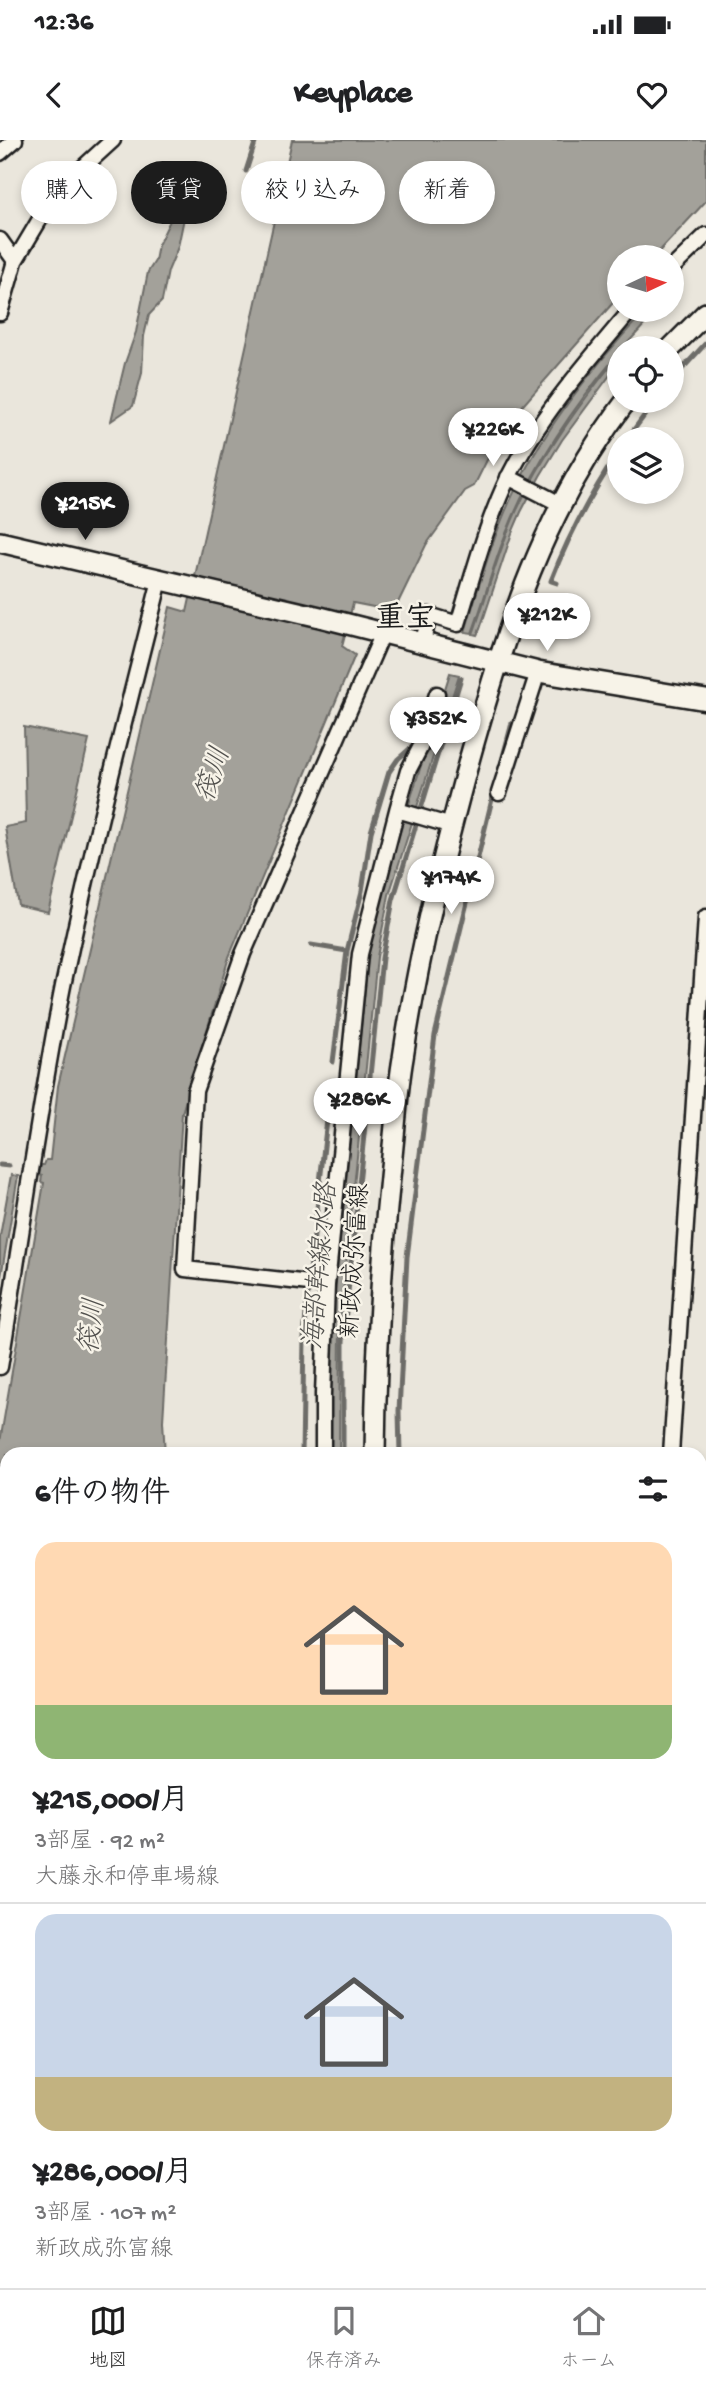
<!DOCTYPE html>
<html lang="ja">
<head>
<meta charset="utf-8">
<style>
  body { margin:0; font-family:"Gochi Hand","Klee One",sans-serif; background:#f6f6f6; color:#202124; height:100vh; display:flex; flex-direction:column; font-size:26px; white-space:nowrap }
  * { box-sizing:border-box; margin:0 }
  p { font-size:23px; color:#757577 }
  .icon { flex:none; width:38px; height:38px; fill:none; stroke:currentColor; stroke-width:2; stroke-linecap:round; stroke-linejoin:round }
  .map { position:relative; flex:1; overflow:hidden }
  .details { position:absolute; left:0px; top:1307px; width:707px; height:842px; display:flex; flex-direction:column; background:#fff; border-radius:21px 21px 0 0; box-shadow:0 4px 10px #0003 }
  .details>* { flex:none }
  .top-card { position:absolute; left:21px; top:21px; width:665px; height:63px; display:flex; gap:14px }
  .needle { width:46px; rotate:86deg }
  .tools { position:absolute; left:607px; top:105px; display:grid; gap:14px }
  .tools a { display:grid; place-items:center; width:77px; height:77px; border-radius:50%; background:#fff; box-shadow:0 4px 10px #0003; font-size:35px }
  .price { position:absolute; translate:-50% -60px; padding:0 16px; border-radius:24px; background:#fff; color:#222; font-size:23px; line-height:46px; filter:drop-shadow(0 2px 4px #0008) }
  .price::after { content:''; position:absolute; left:50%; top:42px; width:21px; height:16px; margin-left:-10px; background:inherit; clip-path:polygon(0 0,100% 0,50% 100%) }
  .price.active { background:#1c1c1c; color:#fff }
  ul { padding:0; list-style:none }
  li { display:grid; align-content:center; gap:14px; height:371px; padding:0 35px }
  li+li { border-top:2px solid #e0e0e0 }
  li span { display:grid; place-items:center; height:217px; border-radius:21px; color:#555 }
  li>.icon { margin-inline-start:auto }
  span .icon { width:126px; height:126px; fill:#fffc; stroke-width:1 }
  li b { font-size:30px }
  h2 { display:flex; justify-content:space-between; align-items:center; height:84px; padding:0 35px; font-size:30px }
  .pill { padding:0 24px; border-radius:32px; background:#fff; box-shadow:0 4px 10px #0003; font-size:24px; line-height:63px }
  .pill.active { background:#1c1c1c; color:#fff }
  .status { display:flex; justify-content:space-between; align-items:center; height:49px; padding:0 35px; background:#fff; direction:ltr }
  .status svg { height:19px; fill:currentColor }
  header { display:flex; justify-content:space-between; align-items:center; height:91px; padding:0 35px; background:#fff; font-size:32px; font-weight:700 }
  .menu { display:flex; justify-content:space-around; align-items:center; height:98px; border-top:2px solid #e0e0e0; background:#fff; font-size:19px; color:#757577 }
  .menu a { display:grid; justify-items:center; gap:4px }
  .menu .active { color:#1c1c1c }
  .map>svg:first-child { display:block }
  .water { fill:#a3a19a; stroke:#6d6c68; stroke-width:2 }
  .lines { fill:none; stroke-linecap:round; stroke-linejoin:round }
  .stream { stroke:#6d6c68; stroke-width:5 }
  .minor-casing { stroke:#1c1c1c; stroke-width:19 }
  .secondary-casing { stroke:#1c1c1c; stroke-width:24 }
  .minor { stroke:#f7f3e8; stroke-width:14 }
  .secondary { stroke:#f7f3e8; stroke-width:19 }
  .labels { text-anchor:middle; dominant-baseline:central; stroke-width:5; stroke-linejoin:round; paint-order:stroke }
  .street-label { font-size:26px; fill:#1c1c1c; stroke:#f7f3e8 }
  .water-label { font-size:28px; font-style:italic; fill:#52514e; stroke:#f7f3e8 }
  .quarter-label { font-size:30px; font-weight:bold; fill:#1c1c1c; stroke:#f7f3e8 }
</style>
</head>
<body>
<div class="status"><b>12:36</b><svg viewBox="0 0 49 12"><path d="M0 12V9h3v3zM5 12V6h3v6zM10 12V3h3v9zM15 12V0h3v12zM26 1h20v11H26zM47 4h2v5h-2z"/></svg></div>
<header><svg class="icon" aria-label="back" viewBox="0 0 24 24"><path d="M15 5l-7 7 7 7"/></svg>Keyplace<svg class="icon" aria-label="heart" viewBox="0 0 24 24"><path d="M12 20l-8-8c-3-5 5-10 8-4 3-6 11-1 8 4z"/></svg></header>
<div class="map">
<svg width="706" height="2148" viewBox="0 0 706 2148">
  <rect width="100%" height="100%" fill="#eae6dc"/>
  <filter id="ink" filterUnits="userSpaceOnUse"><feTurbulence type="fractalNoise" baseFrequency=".0143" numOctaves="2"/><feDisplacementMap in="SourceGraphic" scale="14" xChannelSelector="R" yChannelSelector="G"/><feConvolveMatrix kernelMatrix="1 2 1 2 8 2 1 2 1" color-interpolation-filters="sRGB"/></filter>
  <g filter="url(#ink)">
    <path class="water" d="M292 0H706V61L654 117H620L619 156 503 288 474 346 465 351 426 405 394 471 353 463 342 506 355 515 229 817 182 973 163 1281 165 1314H7V2142H195V2148H0V1302L44 1043 41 1042 42 1036 39 1035 41 1025H44L46 1020H50L58 946 170 467 187 472Z
      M197 45 200 48 197 62 184 78 178 107 168 131 162 161 149 175 144 196 142 233 133 266 111 281 125 223 136 192 148 132 155 121 158 105 180 60Z
      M646 170H658L623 208H620L619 213C574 266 533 325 507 391 493 424 485 459 472 493L465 492C480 442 494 392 517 346 549 281 597 222 646 170Z
      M619 215V223L562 300 540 336 521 372 512 393 480 489 477 495 473 494C488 453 498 411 516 372 542 315 580 264 619 215Z
      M450 533 459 535 389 755 377 817 340 1187 339 1314H330L329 1210 368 816 382 750Z
      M24 587 89 600 48 772 18 765 5 687 26 683Z
      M11 1035 18 1036 0 1143V1096Z"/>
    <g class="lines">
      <path class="stream" d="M246 31 256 0
        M672 240 706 203
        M627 299 655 261
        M557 443 551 441C569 394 592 352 620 310
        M500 628 512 583
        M311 805 347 811
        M333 922 347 811 362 751 371 692 389 632 398 619 415 604
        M0 1025 9 1026
        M310 1131 331 944
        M302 1314 304 1198 308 1150
        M343 1314V1201L382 818 393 760 461 538
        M400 1314 399 1271 407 1117 435 895 494 651
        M499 2142 502 2148
        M517 2142 519 2148
        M588 2142 590 2148"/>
      <g class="minor-casing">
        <path id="minor" d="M0 13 15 0
          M0 100 15 121
          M672 128 706 95
          M0 173 15 121 49 64 66 43 113 0
          M508 337 562 365
          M423 502 429 475 458 484C473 435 486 384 508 338 538 278 588 221 631 170
          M499 653 538 532
          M397 670 408 631 420 608 437 554
          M327 1145 185 1129 195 951 243 814 383 493
          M0 1227C21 1100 38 972 63 846 91 710 126 575 160 440
          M323 1314V1254L327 1145 360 814 397 670 452 686
          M671 1314 706 777
          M700 1472 706 1473
          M324 2142V2148
          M691 2142V2148"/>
      </g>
      <g class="secondary-casing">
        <path id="secondary" d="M671 208 706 173
          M0 402 320 477 538 532 706 560
          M375 1314C376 1211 382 1109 393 1006 396 977 398 947 403 918 418 816 443 716 470 617 506 488 544 369 626 261
          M555 2142 558 2148"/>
      </g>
      <use href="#minor" class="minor"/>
      <use href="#secondary" class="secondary"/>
    </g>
  </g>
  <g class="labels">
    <g class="street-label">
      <text transform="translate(357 1121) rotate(-86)">新政成弥富線</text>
    </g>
    <g class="water-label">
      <text transform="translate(215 635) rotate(-72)">筏川</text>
      <text transform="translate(322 1126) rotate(-85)">海部幹線水路</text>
      <text transform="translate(94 1186) rotate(-84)">筏川</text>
    </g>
    <g class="quarter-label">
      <text x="405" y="480">重宝</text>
    </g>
  </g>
</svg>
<div class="tools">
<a><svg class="needle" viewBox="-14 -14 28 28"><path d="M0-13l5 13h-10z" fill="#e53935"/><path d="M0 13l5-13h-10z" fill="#757577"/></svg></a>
<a><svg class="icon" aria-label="locate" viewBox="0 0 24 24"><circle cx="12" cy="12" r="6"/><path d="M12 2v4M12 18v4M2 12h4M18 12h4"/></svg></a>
<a><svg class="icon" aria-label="layers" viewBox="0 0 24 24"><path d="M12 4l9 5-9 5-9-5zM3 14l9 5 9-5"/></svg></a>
</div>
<b class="price" style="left:493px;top:328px">¥226K</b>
<b class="price active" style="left:85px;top:402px">¥215K</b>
<b class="price" style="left:547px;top:513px">¥212K</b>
<b class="price" style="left:435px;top:617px">¥352K</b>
<b class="price" style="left:451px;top:776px">¥174K</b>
<b class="price" style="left:359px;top:998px">¥286K</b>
<div class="top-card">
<a class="pill">購入</a>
<a class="pill active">賃貸</a>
<a class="pill">絞り込み</a>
<a class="pill">新着</a>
</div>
<section class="details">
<h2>6件の物件<svg class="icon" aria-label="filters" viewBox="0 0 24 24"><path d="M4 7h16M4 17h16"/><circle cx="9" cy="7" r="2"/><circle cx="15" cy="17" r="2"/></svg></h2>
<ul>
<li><span style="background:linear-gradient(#ffd9b3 75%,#8fb573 0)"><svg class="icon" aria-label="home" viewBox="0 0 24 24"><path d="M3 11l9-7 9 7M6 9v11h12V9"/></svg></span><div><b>¥215,000/月</b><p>3部屋 · 92 m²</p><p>大藤永和停車場線</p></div></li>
<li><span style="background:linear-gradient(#c9d6e8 75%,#c2b280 0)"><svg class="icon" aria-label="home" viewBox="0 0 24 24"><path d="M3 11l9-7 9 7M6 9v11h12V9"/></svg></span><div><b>¥286,000/月</b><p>3部屋 · 107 m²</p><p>新政成弥富線</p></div></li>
</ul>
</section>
</div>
<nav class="menu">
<a class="active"><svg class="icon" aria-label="map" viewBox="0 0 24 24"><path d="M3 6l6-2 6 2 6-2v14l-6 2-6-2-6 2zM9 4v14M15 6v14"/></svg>地図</a>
<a><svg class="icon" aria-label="saved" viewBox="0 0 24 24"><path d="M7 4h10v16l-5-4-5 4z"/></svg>保存済み</a>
<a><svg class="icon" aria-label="home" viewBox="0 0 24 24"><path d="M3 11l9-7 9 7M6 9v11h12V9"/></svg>ホーム</a>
</nav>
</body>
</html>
